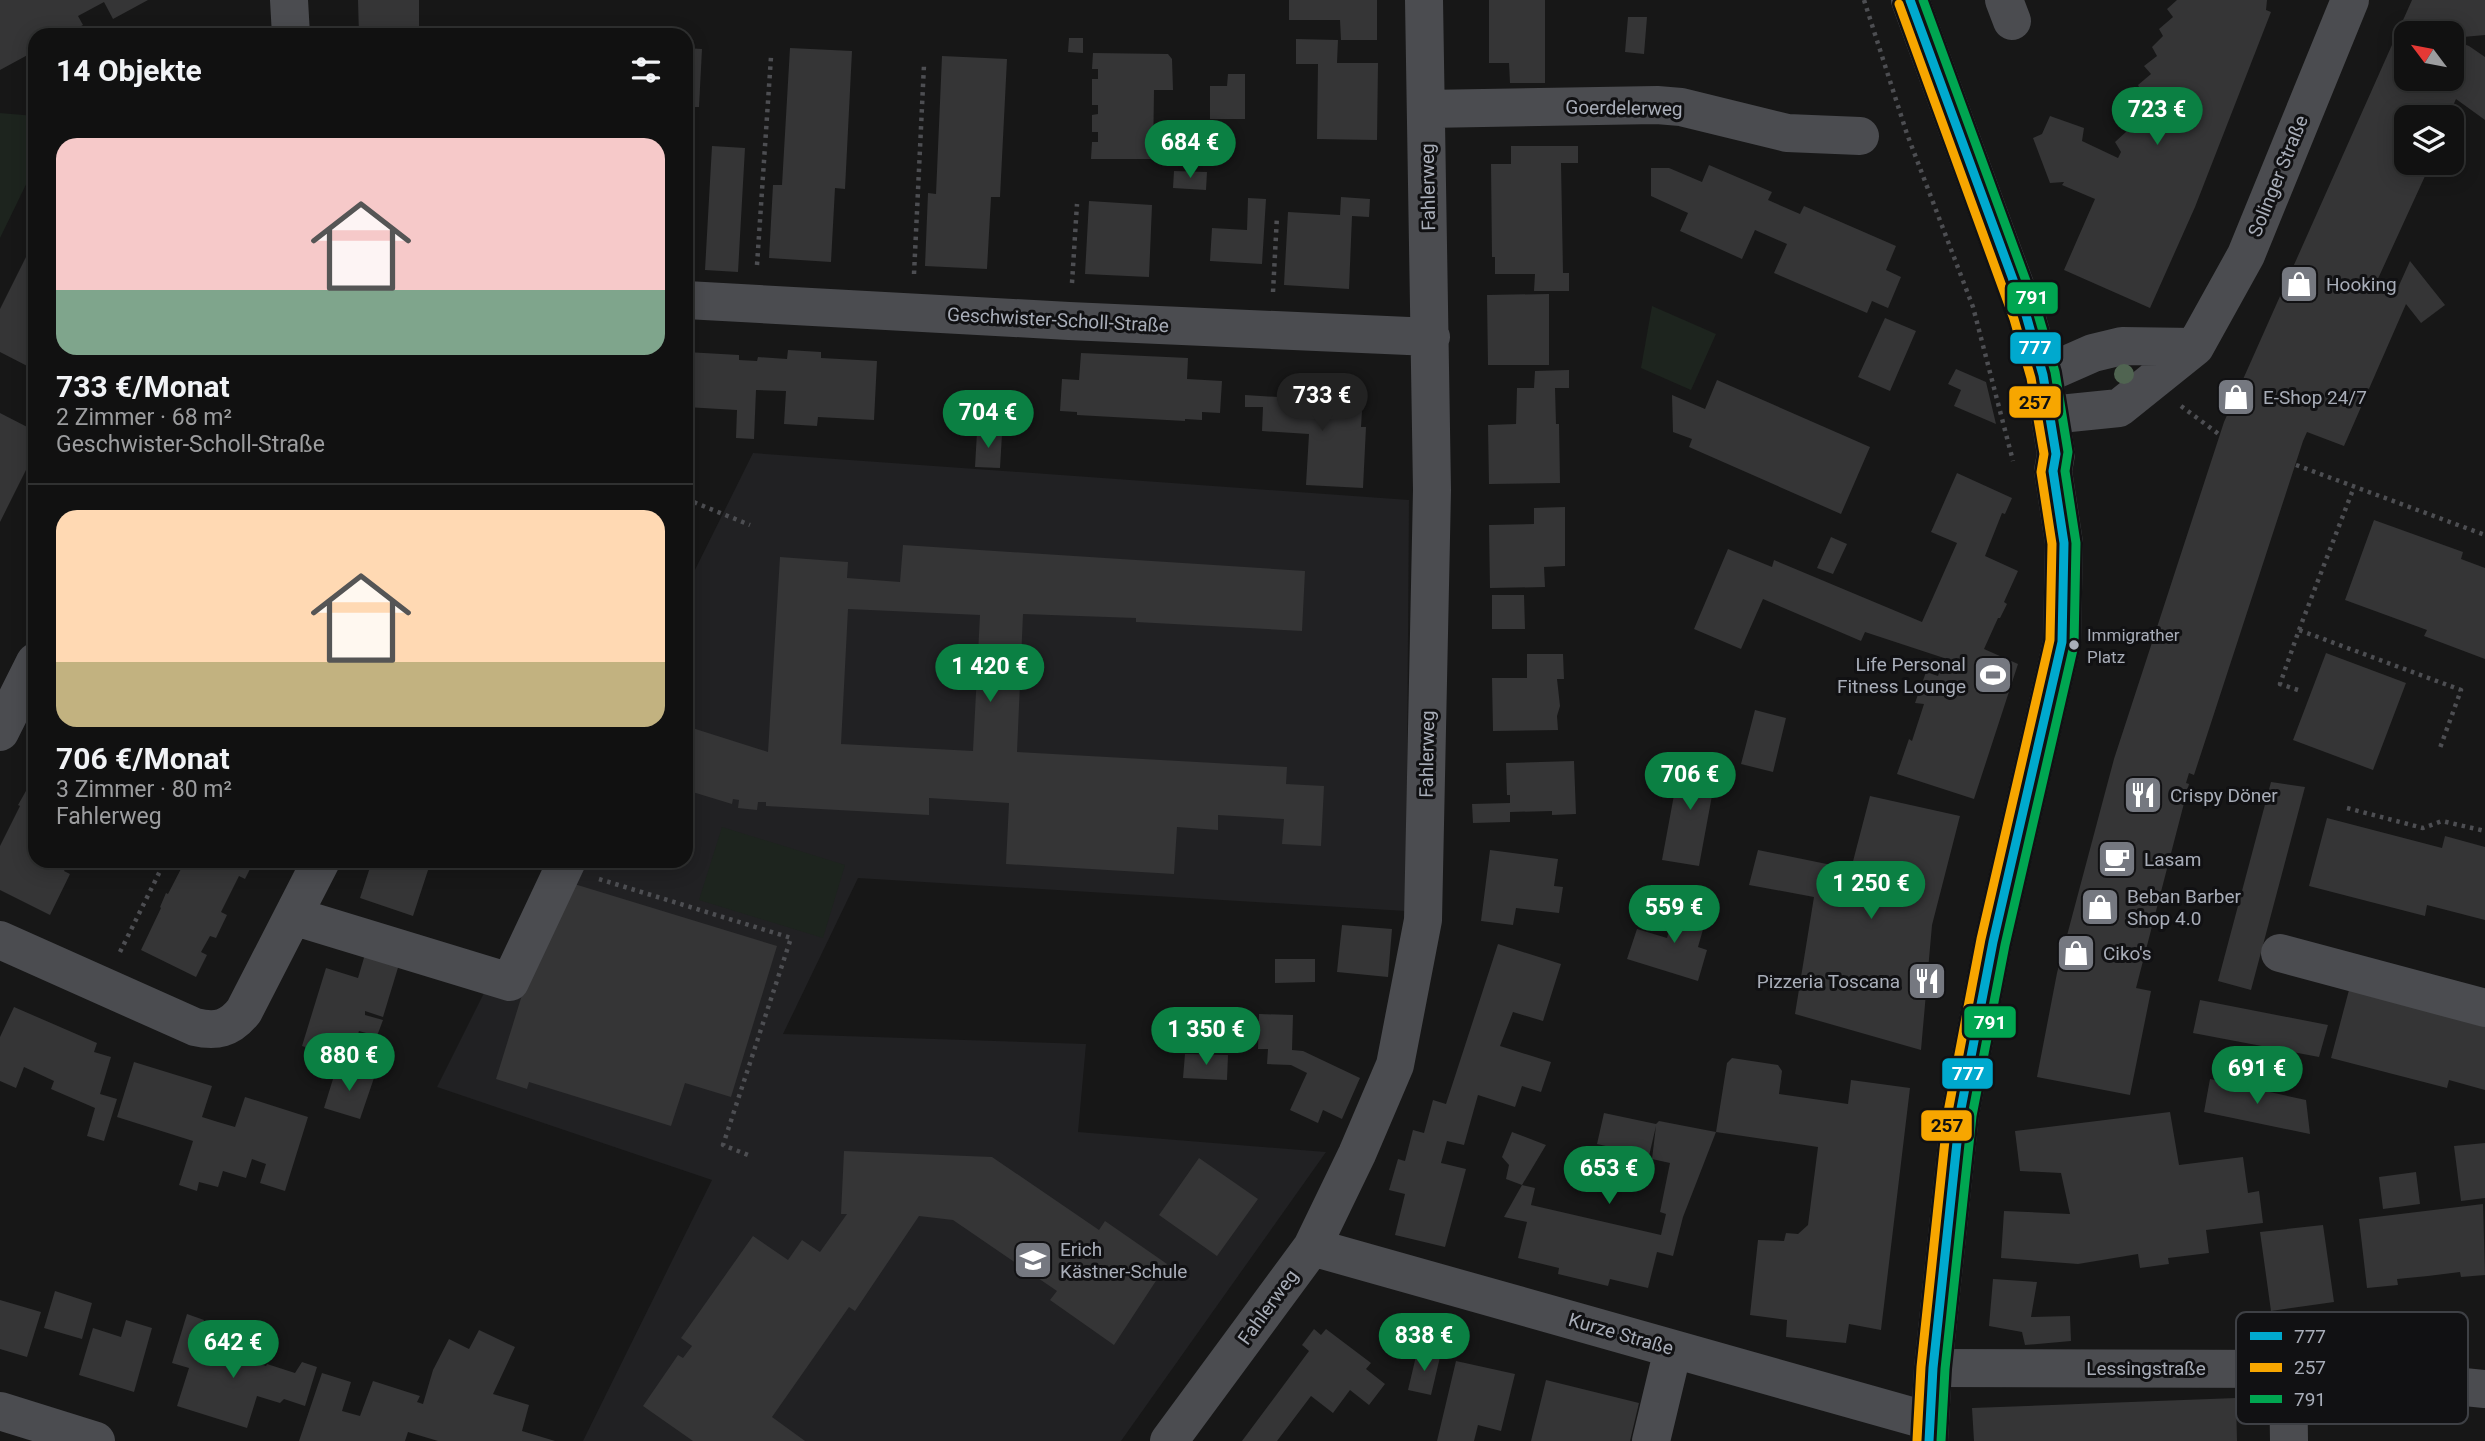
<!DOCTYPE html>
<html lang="de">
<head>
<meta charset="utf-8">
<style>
  body { margin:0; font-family:Roboto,sans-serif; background:#1e1f1f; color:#f1f3f6; height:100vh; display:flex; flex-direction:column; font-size:26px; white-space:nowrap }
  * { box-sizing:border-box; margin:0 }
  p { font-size:23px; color:#9c9d9f }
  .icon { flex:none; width:38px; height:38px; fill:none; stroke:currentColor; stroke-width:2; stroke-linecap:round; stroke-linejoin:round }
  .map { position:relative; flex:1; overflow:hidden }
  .side { position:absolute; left:28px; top:28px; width:665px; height:840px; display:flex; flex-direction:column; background:#111; border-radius:21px; box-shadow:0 4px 18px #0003,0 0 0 2px #303131 }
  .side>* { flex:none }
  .needle { width:46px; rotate:302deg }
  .tools { position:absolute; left:2394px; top:21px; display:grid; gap:14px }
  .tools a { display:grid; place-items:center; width:70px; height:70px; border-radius:14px; background:#111; box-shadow:0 4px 18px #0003,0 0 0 2px #303131; font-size:35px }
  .price { position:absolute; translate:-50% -60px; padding:0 16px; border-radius:24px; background:#0b8043; color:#fff; font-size:23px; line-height:46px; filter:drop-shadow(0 2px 4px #0008) }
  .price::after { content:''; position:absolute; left:50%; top:42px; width:21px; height:16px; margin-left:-10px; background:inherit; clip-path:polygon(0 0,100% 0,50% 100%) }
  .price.selected { background:#222; color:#fff }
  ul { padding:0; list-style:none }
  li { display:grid; align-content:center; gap:14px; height:371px; padding:0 28px }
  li+li { border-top:2px solid #303131 }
  li span { display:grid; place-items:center; height:217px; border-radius:21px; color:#555 }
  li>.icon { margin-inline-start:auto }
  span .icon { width:126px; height:126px; fill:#fffc; stroke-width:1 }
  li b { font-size:30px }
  h2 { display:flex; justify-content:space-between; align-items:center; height:84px; padding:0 28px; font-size:30px }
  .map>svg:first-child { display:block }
  .built { fill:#212123 }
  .green { fill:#1d241e }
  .building { fill:#353536; fill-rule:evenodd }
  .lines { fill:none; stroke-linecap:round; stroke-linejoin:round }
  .path { stroke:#4d4e52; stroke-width:4.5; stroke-dasharray:3.5 5; stroke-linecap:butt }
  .minor { stroke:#4b4c50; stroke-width:38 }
  .major { stroke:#4d4f52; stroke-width:38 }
  .bus-1-casing { stroke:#111113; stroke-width:14 }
  .bus-2-casing { stroke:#111113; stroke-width:14 }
  .bus-3-casing { stroke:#111113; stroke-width:14 }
  .bus-1 { stroke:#00a9ce; stroke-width:9 }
  .bus-2 { stroke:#f7a600; stroke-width:9 }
  .bus-3 { stroke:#00a651; stroke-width:9 }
  .tree { fill:#506451 }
  .bus-dot { fill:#a8adb8; stroke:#111113; stroke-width:2.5 }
  .labels { text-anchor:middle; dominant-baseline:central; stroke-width:6; stroke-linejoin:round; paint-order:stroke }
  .bus-label { font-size:17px; fill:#a8adb8; stroke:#111113; text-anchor:start }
  .street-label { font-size:19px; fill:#a8adb8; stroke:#111113 }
  .poi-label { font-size:19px; fill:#a8adb8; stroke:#111113; text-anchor:start }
  .key { fill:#111113; stroke:#3e4045; stroke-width:2 }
  .key-label { font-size:19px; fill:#a8adb8 }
  .line-badge { stroke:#111113; stroke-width:2.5 }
  .badge-label { font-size:19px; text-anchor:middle; font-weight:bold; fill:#fff }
  .pale-badge-label { font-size:19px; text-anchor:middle; font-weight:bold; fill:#111 }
</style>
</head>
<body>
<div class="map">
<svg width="2485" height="1441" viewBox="0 0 2485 1441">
  <rect width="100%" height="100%" fill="#171717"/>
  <path class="built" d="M753 453 1409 500 1406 911 858 878 783 1034 1086 1044 1078 1132 1326 1152 1121 1441H583L712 1180 437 1087 550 861H686V588Z"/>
  <path class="green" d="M0 113 35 116V166L0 238Z
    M1652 306 1716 334 1691 390 1641 368Z
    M722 827 845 865 823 938 699 900Z"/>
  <path class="building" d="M0 0H148L113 19 104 2 78 16 83 25 64 35H35V51L0 70Z
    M358 0H419V35H359Z
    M1289 0H1377V40H1341L1340 20H1289Z
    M1489 0H1545V83H1510L1509 63H1489Z
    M2177 0H2267L2266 10 2271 12 2195 207 2150 308 2064 270 2095 199 2062 185 2064 182 2050 183 2033 138 2042 134 2050 116 2084 128 2082 141 2118 158 2121 152 2115 142 2127 131 2123 124 2135 111 2130 103 2142 93 2138 85 2151 74 2144 66 2157 56 2152 47 2163 36 2159 29 2173 17 2167 9Z
    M2412 0H2485V35L2463 37 2461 43 2469 46 2485 57V120L2456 99 2448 117H2406V163H2431L2376 283 2396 292 2410 261 2445 305 2421 323 2406 304 2344 446 2307 432 2303 441 2194 775 2189 773 2186 783 2189 784 2136 988 2151 991 2130 1095 2037 1077 2057 973 2114 759 2224 422ZM2406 33H2452V79H2406Z
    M1628 17H1647L1644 54 1625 52Z
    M1069 38H1083V53L1068 52Z
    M1296 39 1338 40 1337 63H1378L1377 140 1317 139 1318 64H1296Z
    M686 48 702 49 699 107H686Z
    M790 48 852 51 845 189 835 188 831 262 769 258 773 185H782Z
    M1093 53 1168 54 1172 59 1173 90H1154L1153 159H1091L1092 142H1098V132H1092V115L1098 114V105H1092V79H1098V69H1092Z
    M942 56 1007 59 1000 197H991L987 269 925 266 928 193 936 194Z
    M1228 74H1245V119H1210V86H1227Z
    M712 146 745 148 738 272 705 270Z
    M1511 146H1578V163H1561L1563 273H1569V291H1534L1535 274H1495V257H1492L1491 164H1511Z
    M1709 165 1772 192 1768 200 1800 214 1804 206 1896 246 1886 270 1901 277 1888 308 1872 301 1867 313 1774 273 1787 244 1755 230 1742 259 1680 231 1688 213 1651 196V168H1669L1702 182Z
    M1174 171 1207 172 1206 190 1173 188Z
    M1341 197 1370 199 1369 217 1352 216 1349 289 1284 285 1288 212 1340 215Z
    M1248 198 1266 199 1262 264 1210 261 1212 228 1247 230Z
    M1089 201 1152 205 1149 277 1085 274Z
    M35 239V370L0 352V309Z
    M1549 294V365H1488L1487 295Z
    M1885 318 1916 331 1890 391 1858 377Z
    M788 350 821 352V358L877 361 874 420 818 417 817 426 784 424 786 391 756 390 754 439 736 438 737 410 686 407V352L739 355V360L757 361 758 357 787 359Z
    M1081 353 1188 358 1187 379 1222 381 1220 413 1202 412V420L1185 419V421L1077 415V412L1060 411 1062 379 1079 380Z
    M1956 369 1986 382 1996 424 1954 406 1961 390 1948 384Z
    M1569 370V388H1555L1556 424H1559L1560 483 1489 484 1488 425 1516 424 1517 388H1534L1535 371Z
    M1717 380 1870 447 1841 514 1689 447 1692 439 1673 432 1672 395 1705 409Z
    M1311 391 1363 394 1361 427H1366L1363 488 1306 485 1309 434 1262 431 1263 407H1245V395L1311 399Z
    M0 413 35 431V452L0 522Z
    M977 432 1002 434 1000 468 975 467Z
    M1957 473 2012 498 2005 514 2002 513 1985 556 2018 571 2004 602 2007 604 2000 618H1998L1984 649 2018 664 1974 799 1897 774 1909 739 1912 741 1924 704 1915 703 1926 672 1938 676 1944 658 1865 632 1861 641 1763 599 1741 649 1694 629 1728 549 1772 567 1774 560 1922 622 1957 543 1931 532Z
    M1565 507V566L1544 567 1545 587 1490 588 1489 525 1534 524V508Z
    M2374 520 2463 552 2461 559 2485 568V659L2424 636 2427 630 2345 600Z
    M1831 537 1847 544 1833 574 1817 568Z
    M903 545 1305 571 1302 631 1136 622V618L1023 614 1017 752 1287 767 1286 784 1324 786 1321 846 1282 844 1284 819 1218 815V830L1177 827 1174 874 1006 864 1009 803 929 798V815L766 806V802H758L757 810 738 808 739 800 733 799 732 804 686 790V726L768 752 780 557 848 562 847 578 900 582ZM848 609 980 615 973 751 841 744Z
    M1492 595H1524L1525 629H1492Z
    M2326 653 2406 683 2373 770 2293 740Z
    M1527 654H1563L1564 679H1557L1560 706 1557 716 1558 730 1493 731 1492 678H1527Z
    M1755 710 1786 718 1773 772 1741 764Z
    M1681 757 1718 763 1699 866 1662 860Z
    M1574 761 1576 814 1552 815V811L1510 812V822L1473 823 1472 804 1510 803V795H1507L1506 763Z
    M35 775V861H69L64 871 70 874 50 915 0 890V846L20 806 18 805Z
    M2271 782 2305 787 2251 990 2218 981Z
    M1870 796 1960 816 1932 925 1921 1050 1795 1014 1814 897 1749 885 1758 850 1851 869Z
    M2327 818 2442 848 2445 836 2485 847V920L2427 905 2425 916 2309 886Z
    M1490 850 1558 859 1554 886 1563 887 1559 913 1516 908 1513 925 1481 921Z
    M185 861H254L245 879 239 876 221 912 227 915 216 938 210 936 201 952 207 955 196 977 141 950 161 908 160 907 166 893 168 894Z
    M372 861H431L413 916 360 898Z
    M571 883 777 946 731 1097 685 1083 671 1126 529 1082 527 1089 496 1079 530 969Z
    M1677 903 1708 912 1698 947 1707 950 1698 981 1627 959 1637 929 1667 938Z
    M1342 925 1392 929 1388 977 1337 972Z
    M1498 944 1561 964 1543 1021 1513 1012 1500 1046 1551 1062 1541 1092 1522 1086 1515 1107 1478 1095 1464 1145 1447 1141 1441 1163 1466 1169 1445 1247 1395 1235 1405 1194 1389 1190 1398 1159 1405 1161 1413 1130 1424 1133 1433 1100 1446 1104Z
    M366 951 400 961 383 1017 365 1011V1015L383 1020 377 1036 359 1031 350 1061 302 1046 326 968 358 978Z
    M1275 959H1315V982L1275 983Z
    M2349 990 2485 1017V1090L2449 1080 2447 1088 2331 1058Z
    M2200 1000 2328 1025 2319 1057 2193 1033Z
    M14 1007 97 1043 94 1052 111 1057 100 1094 117 1099 104 1141 87 1136 95 1108 51 1089 54 1081 24 1067 16 1088 0 1081V1037Z
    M1259 1014 1293 1015 1292 1050 1303 1051 1360 1078 1342 1119 1323 1110 1318 1123 1290 1110 1307 1073 1291 1065 1267 1064 1268 1049H1258Z
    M1185 1054 1228 1055 1227 1080 1183 1078Z
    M1732 1058 1778 1065 1782 1071 1779 1094 1848 1104 1851 1080 1910 1088 1881 1330 1849 1324 1846 1343 1786 1337 1787 1320 1750 1315 1758 1240 1784 1241 1786 1233 1798 1234 1808 1225 1818 1147 1716 1132 1727 1063Z
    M134 1062 212 1086 202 1117 218 1122 235 1127 245 1097 308 1117 285 1191 260 1183 266 1164 252 1159 246 1178 223 1171 218 1187 199 1182 197 1191 179 1185 193 1141 117 1117Z
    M337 1066 374 1078 360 1119 324 1108Z
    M2210 1079 2306 1100 2310 1134 2204 1112Z
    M2170 1112 2179 1165 2243 1157 2248 1193 2259 1191 2263 1223 2206 1230 2209 1253 2168 1258 2169 1264 2140 1268 2138 1254 2078 1264 2001 1258 2004 1211 2070 1214 2061 1173 2020 1171 2015 1131Z
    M1604 1113 1656 1124 1659 1121 1716 1132 1683 1217 1673 1256 1657 1252 1648 1288 1610 1279 1608 1286 1558 1274 1559 1268 1518 1258 1527 1222 1504 1217 1522 1185 1506 1179 1509 1165 1502 1157 1512 1132 1546 1145 1522 1185 1535 1188 1531 1205 1661 1235 1666 1214 1660 1212 1670 1163 1652 1159 1656 1126 1649 1156 1597 1144Z
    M2485 1143V1198L2461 1201 2454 1146Z
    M844 1151 992 1157 1099 1230 1105 1221 1167 1264 1114 1345 1050 1300 1057 1291 953 1220 919 1216 855 1311 849 1307 772 1417 805 1441H693L643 1406 678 1355 683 1358 692 1346 681 1338 753 1236 788 1260 802 1240 820 1252 847 1214H841Z
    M1199 1158 1258 1199 1217 1256 1159 1215Z
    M2416 1172 2420 1204 2383 1209 2379 1177Z
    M2483 1204 2485 1275 2461 1277 2460 1272 2428 1276 2397 1279 2398 1285 2367 1288 2359 1219Z
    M2323 1225 2334 1302 2271 1311 2260 1232Z
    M1993 1279 2037 1282 2031 1317 2070 1316 2071 1341 2025 1345 2022 1332 1989 1326Z
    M55 1291 92 1303 82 1339 44 1328Z
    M0 1300 41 1312 27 1357 0 1349Z
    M187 1314 204 1320 197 1345 266 1366 267 1364 295 1373 302 1362 317 1367 305 1406 284 1399 280 1403 257 1396 247 1428 177 1406 189 1368 172 1363Z
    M126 1320 152 1328 134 1392 79 1375 93 1328 121 1337Z
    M1314 1329 1321 1335 1326 1329 1371 1363 1366 1369 1385 1384 1369 1405 1350 1390 1333 1413 1311 1396 1277 1441H1242L1309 1351 1302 1345Z
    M479 1330 515 1347 493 1394 529 1405 522 1431 555 1441H438L408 1432 405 1441H299L322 1373 351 1382 342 1411 360 1416 373 1381 420 1396 417 1402 423 1404 433 1370 449 1339 469 1349Z
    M1417 1352 1440 1357 1431 1395 1408 1390Z
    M1456 1361 1515 1374 1501 1431 1478 1425 1474 1441H1437Z
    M1546 1380 1639 1403 1630 1441H1531Z
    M2236 1398 2237 1441H1974L1972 1408Z"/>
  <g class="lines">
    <path class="path" d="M1864 0 1907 134 1973 307 2013 461
      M757 265 771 57
      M914 274 924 65
      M1072 283 1077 204
      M1273 292 1277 216
      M2181 406 2220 435
      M2296 465 2485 535
      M686 499 750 525
      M2299 630 2354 487
      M2298 690 2280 684 2299 630 2461 690 2440 748
      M2347 808 2423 828 2442 821 2485 831
      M599 879 791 938 723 1145 748 1155
      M120 952 165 861"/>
    <path class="minor" d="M289 0 291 35
      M2004 0 2012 21
      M1426 109 1657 105 1681 107 1787 133 1860 136
      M686 300 1069 321 1431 337
      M2043 375 2093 353 2122 346 2195 347
      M2050 415 2119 408 2195 347 2246 255 2350 0
      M0 732 35 662
      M293 916 510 982 567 861
      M0 940 195 1027C216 1032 230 1029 244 1011L321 861
      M2280 953 2485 1008
      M1312 1247 1929 1421
      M1933 1368 2288 1369 2485 1389
      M2288 1369 2289 1441
      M0 1411 96 1441
      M1169 1441 1312 1247 1357 1154 1395 1065 1423 920 1432 490 1424 0
      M1651 1441 1673 1349"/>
    <path class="major" d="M1910 0 2026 315 2043 375 2056 454 2053 471 2064 543 2062 642 1993 942 1960 1114 1933 1368 1929 1441"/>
    <g class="bus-1-casing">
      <path id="bus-1" d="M1910 0 2026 315 2043 375 2056 454 2053 471 2064 543 2062 642 1993 942 1960 1114 1933 1368 1929 1441"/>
    </g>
    <g class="bus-2-casing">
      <path id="bus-2" d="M1899 4 2014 319 2031 378 2044 454 2041 472 2052 544 2050 640 1981 939 1948 1112 1921 1367 1917 1440"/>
    </g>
    <g class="bus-3-casing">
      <path id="bus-3" d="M1923 0 2037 311 2055 372 2068 452 2065 471 2076 543 2074 645 2005 945 1972 1116 1945 1369 1941 1441"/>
    </g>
    <use href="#bus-1" class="bus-1"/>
    <use href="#bus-2" class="bus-2"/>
    <use href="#bus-3" class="bus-3"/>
  </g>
  <circle class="tree" cx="2124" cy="374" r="10"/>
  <defs>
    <g id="shop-square" transform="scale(2.0125)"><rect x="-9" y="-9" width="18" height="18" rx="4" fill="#757880" stroke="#111113"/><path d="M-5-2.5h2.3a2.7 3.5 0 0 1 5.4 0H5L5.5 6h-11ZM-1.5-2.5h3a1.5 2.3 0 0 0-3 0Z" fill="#fff"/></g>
    <g id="stadium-square" transform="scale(2.0125)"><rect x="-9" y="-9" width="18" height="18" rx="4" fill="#757880" stroke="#111113"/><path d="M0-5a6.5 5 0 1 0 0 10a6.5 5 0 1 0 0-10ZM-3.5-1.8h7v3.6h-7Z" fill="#fff"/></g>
    <g id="restaurant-square" transform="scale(2.0125)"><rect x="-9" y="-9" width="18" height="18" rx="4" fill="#757880" stroke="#111113"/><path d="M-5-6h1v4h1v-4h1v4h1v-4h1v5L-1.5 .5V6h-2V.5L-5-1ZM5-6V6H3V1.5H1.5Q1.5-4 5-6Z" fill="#fff"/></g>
    <g id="cafe-square" transform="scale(2.0125)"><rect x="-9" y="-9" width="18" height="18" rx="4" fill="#757880" stroke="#111113"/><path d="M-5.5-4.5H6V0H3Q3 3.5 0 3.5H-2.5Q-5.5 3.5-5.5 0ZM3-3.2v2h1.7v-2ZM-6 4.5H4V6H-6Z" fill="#fff"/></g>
    <g id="school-square" transform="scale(2.0125)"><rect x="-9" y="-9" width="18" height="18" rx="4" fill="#757880" stroke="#111113"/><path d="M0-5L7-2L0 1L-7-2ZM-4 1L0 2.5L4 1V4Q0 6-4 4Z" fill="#fff"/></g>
  </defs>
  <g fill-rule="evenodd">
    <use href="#shop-square" x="2299" y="284"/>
    <use href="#shop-square" x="2236" y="397"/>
    <use href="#stadium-square" x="1993" y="675"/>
    <use href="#restaurant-square" x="2143" y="795"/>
    <use href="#cafe-square" x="2117" y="859"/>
    <use href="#shop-square" x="2100" y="907"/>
    <use href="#shop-square" x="2076" y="953"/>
    <use href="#restaurant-square" x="1927" y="981"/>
    <use href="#school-square" x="1033" y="1260"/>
  </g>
  <circle class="bus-dot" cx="2074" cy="645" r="6"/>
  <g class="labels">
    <g class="bus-label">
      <text x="2087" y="635">Immigrather<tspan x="2087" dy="22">Platz</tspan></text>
    </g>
    <g class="street-label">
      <text transform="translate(1624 108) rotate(1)">Goerdelerweg</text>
      <text transform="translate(2278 176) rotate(-68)">Solinger Straße</text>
      <text transform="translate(1428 187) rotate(-91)">Fahlerweg</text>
      <text transform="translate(1058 320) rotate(3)">Geschwister-Scholl-Straße</text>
      <text transform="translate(1427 754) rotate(-89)">Fahlerweg</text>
      <text transform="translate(1268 1307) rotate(-54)">Fahlerweg</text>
      <text transform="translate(1621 1334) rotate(16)">Kurze Straße</text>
      <text x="2146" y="1368">Lessingstraße</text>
    </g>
    <g class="poi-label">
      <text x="2326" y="284">Hooking</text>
      <text x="2263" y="397">E-Shop 24/7</text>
      <text x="1966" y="664" text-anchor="end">Life Personal<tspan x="1966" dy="22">Fitness Lounge</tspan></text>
      <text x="2170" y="795">Crispy Döner</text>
      <text x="2144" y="859">Lasam</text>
      <text x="2127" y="896">Beban Barber<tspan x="2127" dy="22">Shop 4.0</tspan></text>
      <text x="2103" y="953">Ciko's</text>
      <text x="1900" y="981" text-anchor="end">Pizzeria Toscana</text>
      <text x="1060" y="1249">Erich<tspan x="1060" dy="22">Kästner-Schule</tspan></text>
    </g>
  </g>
  <rect x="2236" y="1312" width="232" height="112" rx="10" class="key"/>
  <rect x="2250" y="1332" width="32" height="8" fill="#00a9ce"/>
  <rect x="2250" y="1363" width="32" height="9" fill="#f7a600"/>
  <rect x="2250" y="1395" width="32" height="8" fill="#00a651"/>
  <g class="key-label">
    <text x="2294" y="1343">777</text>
    <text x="2294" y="1374">257</text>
    <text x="2294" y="1406">791</text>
  </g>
  <g class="line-badge">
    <rect x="2006" y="281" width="53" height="34" rx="7" fill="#00a651"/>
    <rect x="2009" y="331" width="53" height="34" rx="7" fill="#00a9ce"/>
    <rect x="2008" y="385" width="54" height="34" rx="7" fill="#f7a600"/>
    <rect x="1963" y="1005" width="54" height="34" rx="7" fill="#00a651"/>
    <rect x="1941" y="1057" width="53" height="33" rx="7" fill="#00a9ce"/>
    <rect x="1920" y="1109" width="53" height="33" rx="7" fill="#f7a600"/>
  </g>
  <g class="badge-label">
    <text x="2032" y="304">791</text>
    <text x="2035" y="354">777</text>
    <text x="1990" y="1029">791</text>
    <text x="1968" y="1080">777</text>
  </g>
  <g class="pale-badge-label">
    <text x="2035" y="409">257</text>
    <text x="1947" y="1132">257</text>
  </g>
</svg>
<div class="tools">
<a><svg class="needle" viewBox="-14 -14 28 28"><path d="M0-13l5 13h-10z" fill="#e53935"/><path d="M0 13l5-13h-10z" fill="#9c9d9f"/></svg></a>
<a><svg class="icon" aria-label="layers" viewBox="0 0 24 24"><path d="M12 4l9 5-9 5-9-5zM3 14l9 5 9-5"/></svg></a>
</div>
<b class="price" style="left:2157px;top:147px">723 €</b>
<b class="price" style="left:1190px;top:180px">684 €</b>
<b class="price selected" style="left:1322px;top:433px">733 €</b>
<b class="price" style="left:988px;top:450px">704 €</b>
<b class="price" style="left:990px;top:704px">1 420 €</b>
<b class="price" style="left:1690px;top:812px">706 €</b>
<b class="price" style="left:1871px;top:921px">1 250 €</b>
<b class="price" style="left:1674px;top:945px">559 €</b>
<b class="price" style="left:1206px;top:1067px">1 350 €</b>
<b class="price" style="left:349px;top:1093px">880 €</b>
<b class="price" style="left:2257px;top:1106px">691 €</b>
<b class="price" style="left:1609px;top:1206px">653 €</b>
<b class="price" style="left:1424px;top:1373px">838 €</b>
<b class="price" style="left:233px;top:1380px">642 €</b>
<section class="side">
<h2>14 Objekte<svg class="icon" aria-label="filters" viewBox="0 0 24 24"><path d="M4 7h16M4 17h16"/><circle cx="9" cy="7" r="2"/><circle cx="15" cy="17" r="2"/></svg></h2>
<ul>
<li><span style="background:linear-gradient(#f6c9c9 70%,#7fa58c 0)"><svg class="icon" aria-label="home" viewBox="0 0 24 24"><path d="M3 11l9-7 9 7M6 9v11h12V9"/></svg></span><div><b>733 €/Monat</b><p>2 Zimmer · 68 m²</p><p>Geschwister-Scholl-Straße</p></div></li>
<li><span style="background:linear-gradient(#ffd9b3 70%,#c2b280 0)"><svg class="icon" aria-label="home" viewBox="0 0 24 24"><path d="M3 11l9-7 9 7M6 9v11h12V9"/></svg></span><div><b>706 €/Monat</b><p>3 Zimmer · 80 m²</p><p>Fahlerweg</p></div></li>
</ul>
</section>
</div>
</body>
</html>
